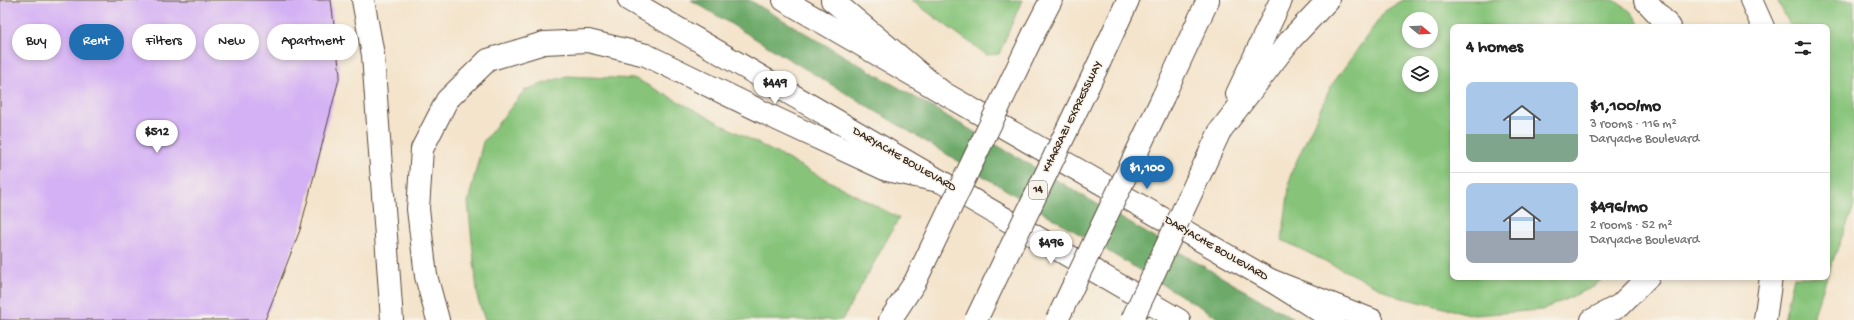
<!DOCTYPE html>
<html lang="en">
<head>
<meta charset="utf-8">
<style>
  body { margin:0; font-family:"Gochi Hand",sans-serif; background:#f2f2f2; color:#222; height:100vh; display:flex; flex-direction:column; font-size:15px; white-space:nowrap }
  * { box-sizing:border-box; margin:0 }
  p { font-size:13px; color:#767676 }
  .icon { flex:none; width:22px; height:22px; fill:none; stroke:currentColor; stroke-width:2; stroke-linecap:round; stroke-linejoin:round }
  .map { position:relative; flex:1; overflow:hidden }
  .sheet { position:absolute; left:1450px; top:24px; width:380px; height:256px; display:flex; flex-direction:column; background:#fff; border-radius:8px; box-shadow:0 2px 6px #0003 }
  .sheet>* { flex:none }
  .top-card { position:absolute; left:12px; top:24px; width:380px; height:36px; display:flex; gap:8px }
  .needle { width:26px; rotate:108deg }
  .buttons { position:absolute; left:1402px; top:12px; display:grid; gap:8px }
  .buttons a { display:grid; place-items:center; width:36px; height:36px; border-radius:50%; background:#fff; box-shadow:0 2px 6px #0003; font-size:20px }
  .price { position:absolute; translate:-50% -34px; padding:0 9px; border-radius:14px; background:#fff; color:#222; font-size:13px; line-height:26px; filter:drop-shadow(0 1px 2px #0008) }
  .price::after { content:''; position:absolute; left:50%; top:24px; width:12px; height:9px; margin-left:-6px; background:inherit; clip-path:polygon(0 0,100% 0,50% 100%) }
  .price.active { background:#1f6fb2; color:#fff }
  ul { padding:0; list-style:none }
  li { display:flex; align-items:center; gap:12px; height:100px; padding:0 16px }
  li+li { border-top:1px solid #e0e0e0 }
  li span { display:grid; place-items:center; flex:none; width:112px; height:80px; border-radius:8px; color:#555 }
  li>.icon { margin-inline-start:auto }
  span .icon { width:48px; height:48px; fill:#fffc; stroke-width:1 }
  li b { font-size:17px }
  h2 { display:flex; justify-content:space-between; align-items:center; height:48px; padding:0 16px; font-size:17px }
  .pill { padding:0 14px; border-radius:18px; background:#fff; box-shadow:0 2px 6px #0003; font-size:14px; line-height:36px }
  .pill.active { background:#1f6fb2; color:#fff }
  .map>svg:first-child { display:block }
  .green { fill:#87c47a; stroke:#61774c; fill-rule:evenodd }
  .forest { fill:#6daa6a; stroke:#546a44 }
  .building { fill:#d4b0f4 }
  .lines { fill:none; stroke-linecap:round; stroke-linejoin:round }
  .secondary-casing { stroke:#574638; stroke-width:24 }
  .highway-casing { stroke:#574638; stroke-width:24 }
  .secondary { stroke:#fff; stroke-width:22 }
  .highway { stroke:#fff; stroke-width:22 }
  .highway-bridge-casing { stroke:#574638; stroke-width:24; stroke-linecap:butt }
  .highway-bridge { stroke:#fff; stroke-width:22 }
  .labels { text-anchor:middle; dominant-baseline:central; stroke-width:3; stroke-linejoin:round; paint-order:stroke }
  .shield { fill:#f7f3e8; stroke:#73665b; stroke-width:1 }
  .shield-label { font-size:11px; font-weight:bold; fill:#3b2a1e }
  .street-label { font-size:12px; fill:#3b2a1e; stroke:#f7f3e8 }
</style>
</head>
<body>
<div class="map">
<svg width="1854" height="320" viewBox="0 0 1854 320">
  <rect width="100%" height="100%" fill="#f7f3e8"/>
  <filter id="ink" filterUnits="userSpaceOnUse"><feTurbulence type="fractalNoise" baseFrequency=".025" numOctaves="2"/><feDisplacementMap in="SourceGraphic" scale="8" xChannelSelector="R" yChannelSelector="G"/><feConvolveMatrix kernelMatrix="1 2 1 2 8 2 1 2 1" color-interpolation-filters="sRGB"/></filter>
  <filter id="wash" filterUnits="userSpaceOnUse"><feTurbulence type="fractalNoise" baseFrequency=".012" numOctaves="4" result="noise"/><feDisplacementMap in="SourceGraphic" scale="16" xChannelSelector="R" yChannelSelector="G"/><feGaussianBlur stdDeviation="0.9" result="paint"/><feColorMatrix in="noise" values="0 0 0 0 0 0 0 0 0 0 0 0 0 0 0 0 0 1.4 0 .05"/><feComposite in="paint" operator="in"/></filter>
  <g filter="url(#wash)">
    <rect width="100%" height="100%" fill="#f4e4cc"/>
    <path class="green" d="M911 0H1022L999 54 987 55Z
      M1403 0H1614L1630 11 1643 27H1453V277H1605L1591 288 1542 310 1474 315 1398 297 1282 240 1291 173 1331 86 1385 11ZM1409 19H1431V41H1409ZM1409 63H1431V85H1409Z
      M1777 0H1854V206L1827 276V27H1791Z
      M566 76 636 79 899 218 842 320H485L478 300 468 202 483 142 525 90Z
      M1794 277H1827L1812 320H1784Z"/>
    <path class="forest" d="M691 0H749L1295 320H1222Z"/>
    <g id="blocks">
      <path class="building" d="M0 0H331L340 75 300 230 265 320H0Z"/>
    </g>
  </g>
  <g filter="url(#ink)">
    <use href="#blocks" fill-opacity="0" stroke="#574638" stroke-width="1"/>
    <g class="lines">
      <g class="secondary-casing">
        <path id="secondary" d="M629 0 1179 320
          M784 0 942 92 1270 280 1334 320"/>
      </g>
      <g class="highway-casing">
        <path id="highway" d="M363 0 373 55 392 320
          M832 0 942 92
          M1645 0 1670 27
          M1751 0 1763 27
          M1034 33 1051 0
          M1100 61 1128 0
          M1237 94 1281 0
          M1163 97 1208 0
          M1220 131 1291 39 1328 0
          M1270 280 1372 320
          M438 320 426 276 418 209 422 149 447 100 488 60 544 43 588 41 646 55 779 120 887 170 939 181
          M890 320 915 282
          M1592 320 1620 305 1648 277
          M1765 320 1771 277"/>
      </g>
      <use href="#secondary" class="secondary"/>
      <use href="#highway" class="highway"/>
      <g class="highway-bridge-casing">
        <path id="highway-bridge" d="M915 282 1034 33
          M976 320 1100 61
          M1057 320 1163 97
          M1132 320 1220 131"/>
      </g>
      <use href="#highway-bridge" class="highway-bridge"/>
    </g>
  </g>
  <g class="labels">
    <rect class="shield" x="1029" y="181" width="18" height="18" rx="3"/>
    <g class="shield-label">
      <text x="1038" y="190">14</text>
    </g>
    <g class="street-label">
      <text transform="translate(1073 117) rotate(-64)">KHARRAZI EXPRESSWAY</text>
      <text transform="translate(904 160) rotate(30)">DARYACHE BOULEVARD</text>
      <text transform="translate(1216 249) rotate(30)">DARYACHE BOULEVARD</text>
    </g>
  </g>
</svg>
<div class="buttons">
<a><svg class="needle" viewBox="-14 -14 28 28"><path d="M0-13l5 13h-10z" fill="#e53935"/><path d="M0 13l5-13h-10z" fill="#767676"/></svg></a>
<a><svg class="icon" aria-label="layers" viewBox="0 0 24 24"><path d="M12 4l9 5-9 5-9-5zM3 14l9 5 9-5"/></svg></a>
</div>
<b class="price" style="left:775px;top:105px">$449</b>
<b class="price" style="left:157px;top:154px">$512</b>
<b class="price active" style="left:1147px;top:190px">$1,100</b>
<b class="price" style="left:1051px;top:265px">$496</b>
<div class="top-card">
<a class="pill">Buy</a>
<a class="pill active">Rent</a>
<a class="pill">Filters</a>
<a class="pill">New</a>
<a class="pill">Apartment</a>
</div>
<section class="sheet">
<h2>4 homes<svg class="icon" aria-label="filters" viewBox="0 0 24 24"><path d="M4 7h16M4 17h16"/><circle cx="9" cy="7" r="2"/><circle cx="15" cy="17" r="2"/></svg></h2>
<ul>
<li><span style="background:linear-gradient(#a9c7e8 65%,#7fa58c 0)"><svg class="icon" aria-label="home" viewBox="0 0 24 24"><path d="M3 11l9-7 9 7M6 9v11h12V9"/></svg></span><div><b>$1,100/mo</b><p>3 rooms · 116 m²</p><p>Daryache Boulevard</p></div></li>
<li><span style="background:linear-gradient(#a9c7e8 60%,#9aa5b1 0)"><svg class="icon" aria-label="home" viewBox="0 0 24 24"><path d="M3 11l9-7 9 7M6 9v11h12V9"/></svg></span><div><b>$496/mo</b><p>2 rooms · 52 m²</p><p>Daryache Boulevard</p></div></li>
</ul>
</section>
</div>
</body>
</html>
